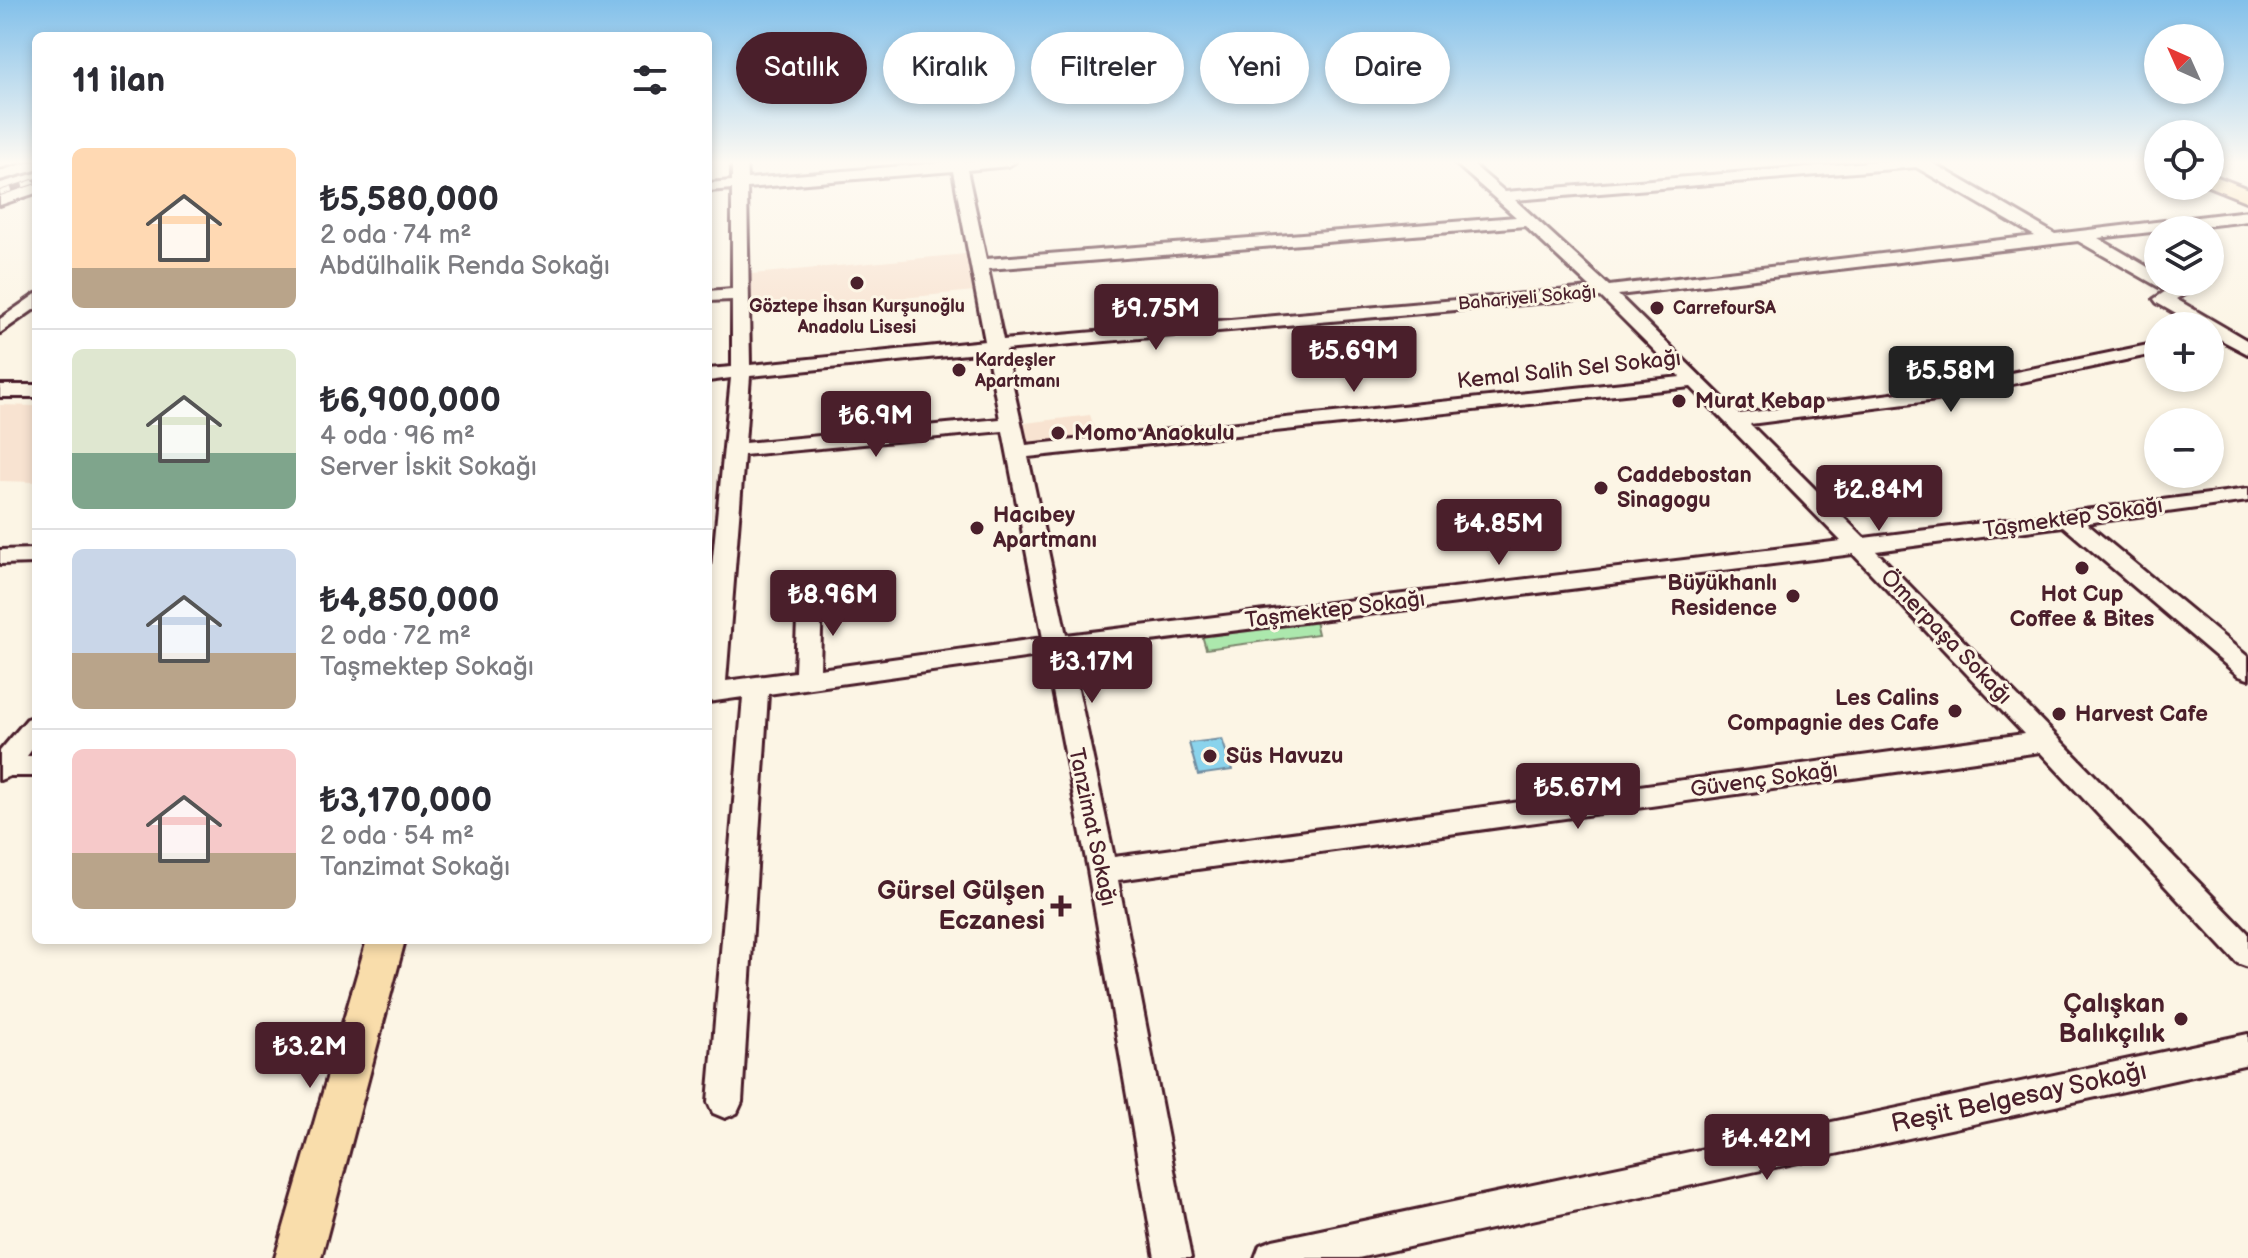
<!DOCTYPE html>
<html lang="tr">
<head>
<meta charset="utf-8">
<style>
  body { margin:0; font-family:"Balsamiq Sans",sans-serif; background:#f2f2f3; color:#2b2b33; height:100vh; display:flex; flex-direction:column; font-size:30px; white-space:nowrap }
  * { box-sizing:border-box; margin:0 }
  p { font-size:26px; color:#7c7c81 }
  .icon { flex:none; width:44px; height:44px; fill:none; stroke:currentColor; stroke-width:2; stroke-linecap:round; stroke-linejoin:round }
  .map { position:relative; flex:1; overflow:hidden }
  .details { position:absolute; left:32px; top:32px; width:680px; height:912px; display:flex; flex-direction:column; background:#fff; border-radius:12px; box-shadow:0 4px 12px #0003 }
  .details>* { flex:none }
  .hud { position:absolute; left:736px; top:32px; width:760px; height:72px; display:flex; gap:16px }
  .needle { width:52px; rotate:315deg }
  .controls { position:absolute; left:2144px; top:24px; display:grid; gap:16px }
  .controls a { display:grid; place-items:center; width:80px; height:80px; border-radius:50%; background:#fff; box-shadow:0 4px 12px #0003; font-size:40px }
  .price { position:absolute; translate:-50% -68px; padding:0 18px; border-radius:8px; background:#4a1f2b; color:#fff; font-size:26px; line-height:52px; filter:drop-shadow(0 2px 4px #0008) }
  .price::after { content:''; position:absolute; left:50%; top:48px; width:24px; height:18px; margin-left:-12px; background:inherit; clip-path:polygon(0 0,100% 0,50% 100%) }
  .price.current { background:#222; color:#fff }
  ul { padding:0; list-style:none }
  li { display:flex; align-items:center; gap:24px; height:200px; padding:0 40px }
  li+li { border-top:2px solid #e1e1e2 }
  li span { display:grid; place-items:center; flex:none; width:224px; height:160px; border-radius:12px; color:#555 }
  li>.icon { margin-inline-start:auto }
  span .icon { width:96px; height:96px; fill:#fffc; stroke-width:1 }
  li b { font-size:34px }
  h2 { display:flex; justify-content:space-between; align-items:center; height:96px; padding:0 40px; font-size:34px }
  .pill { padding:0 28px; border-radius:36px; background:#fff; box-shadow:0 4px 12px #0003; font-size:28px; line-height:72px }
  .pill.current { background:#4a1f2b; color:#fff }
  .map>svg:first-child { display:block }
  .built { fill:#f8e3d1 }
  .green { fill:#ace8ad; stroke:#7b846c; stroke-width:2 }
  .water { fill:#8ad3ec; stroke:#708b9f; stroke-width:2 }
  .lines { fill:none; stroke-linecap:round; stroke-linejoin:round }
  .minor-casing { stroke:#4a1f2b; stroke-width:6 }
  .major-casing { stroke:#4a1f2b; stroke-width:6 }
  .minor { fill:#fcf5e5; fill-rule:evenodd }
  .major { fill:#f9ddab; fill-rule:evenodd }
  .rail-casing { stroke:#4a1f2b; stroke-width:6 }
  .rail { stroke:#fcf5e5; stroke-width:4; stroke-dasharray:12; stroke-linecap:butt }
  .poi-dot { fill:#4a1f2b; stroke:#fcf5e5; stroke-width:3 }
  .labels { text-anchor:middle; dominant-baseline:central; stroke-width:6; stroke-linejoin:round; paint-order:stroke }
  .far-street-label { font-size:18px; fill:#4a1f2b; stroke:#fcf5e5 }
  .far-poi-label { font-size:18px; font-weight:bold; fill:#4a1f2b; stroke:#fcf5e5; text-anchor:start }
  .street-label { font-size:22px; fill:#4a1f2b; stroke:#fcf5e5 }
  .poi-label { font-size:22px; font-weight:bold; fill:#4a1f2b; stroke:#fcf5e5; text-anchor:start }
  .near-poi-label { font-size:26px; font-weight:bold; fill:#4a1f2b; stroke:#fcf5e5; text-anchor:end }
  .near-street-label { font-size:26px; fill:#4a1f2b; stroke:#fcf5e5 }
</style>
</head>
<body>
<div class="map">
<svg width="2248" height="1258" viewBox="0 0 2248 1258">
  <rect width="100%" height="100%" fill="#fcf5e5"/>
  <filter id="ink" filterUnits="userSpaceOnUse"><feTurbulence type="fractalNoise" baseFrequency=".0125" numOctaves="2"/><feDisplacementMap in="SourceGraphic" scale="16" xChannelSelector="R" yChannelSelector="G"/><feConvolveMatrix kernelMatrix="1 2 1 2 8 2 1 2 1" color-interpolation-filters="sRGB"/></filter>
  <g filter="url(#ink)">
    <path class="built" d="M966 254 974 291 741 314V275Z
      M0 405 36 406V482L0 481Z
      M1090 415 1099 441 1024 449 1017 424Z"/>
    <path class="green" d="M1314 617 1318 634 1206 649 1201 632Z"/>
    <path class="water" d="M1222 739 1232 770 1198 775 1189 743Z"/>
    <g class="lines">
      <g class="minor-casing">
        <path id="minor" d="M30 162H36V170L0 180V171Z
          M732 162H746L747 179 951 162H1015L1008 166 967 170 986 259 1516 217 1454 162H1470L1505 192 1868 162H1931L2055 234 2248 211V221L2098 238 2158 273V282C2170 282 2180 282 2188 292L2176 299 2248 341V354L2210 334V326H2197L2157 303 2154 299 2166 291 2078 241 1618 295 1739 414 1937 388 2158 343V353L1937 400 1750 424 1864 538 2248 489V501L2086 523 2248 657V679L2239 676 2063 526 1876 551 2248 933V967L2237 963 2040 752 1118 880 1191 1258H1155L1088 870 1046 655 768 694 742 1102 737 1113 725 1118 713 1113 708 1102 743 697 708 702V607L731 378 708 381V369L732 367V300L708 301V291L732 289V189L708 191V183L732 181ZM1916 167 2035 236 1609 286 1515 200ZM953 171 985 341 750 365 747 188ZM1525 226 1591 288 1003 340 988 269ZM1601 297 1681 377 1026 445 1005 350ZM987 352 1000 419 745 443 750 376ZM1691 387 1841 541 1066 635 1028 457ZM1003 431 1043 638 820 669 822 594 818 589H802L798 594 795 672 726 681 744 455ZM1853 554 2024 734 1114 857 1070 651Z
          M36 184V193L0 205V195Z
          M36 294V308L0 333V319Z
          M0 385H36V397H0Z
          M36 549V563L0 564V550Z
          M36 716V744L27 756H36V776H10L0 780V751L27 719Z
          M2248 1034V1064L1358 1258H1255L1260 1245 1273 1240Z"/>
      </g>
      <g class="major-casing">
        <path id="major" d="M2210 174 2248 189V202L2208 186Z
          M367 940H405L321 1258H275Z"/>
      </g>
      <use href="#minor" class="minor"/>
      <use href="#major" class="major"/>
      <g class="rail-casing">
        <path id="rail" d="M0 193 36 181"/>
      </g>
      <use href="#rail" class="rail"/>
    </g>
  </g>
  <linearGradient id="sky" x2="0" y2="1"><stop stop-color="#82c0ea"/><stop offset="0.48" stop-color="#fefaf3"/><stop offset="1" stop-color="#fefaf3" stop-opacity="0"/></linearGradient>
  <rect width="2248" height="338" fill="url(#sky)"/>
  <g class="poi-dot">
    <circle cx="857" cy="283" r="8"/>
    <circle cx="1657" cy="308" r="8"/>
    <circle cx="959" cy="370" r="8"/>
    <circle cx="1679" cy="401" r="8"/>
    <circle cx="1058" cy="433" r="8"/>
    <circle cx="1601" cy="488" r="8"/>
    <circle cx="977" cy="528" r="8"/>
    <circle cx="2082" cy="568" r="8"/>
    <circle cx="1793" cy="596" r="8"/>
    <circle cx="1955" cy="711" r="8"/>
    <circle cx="2059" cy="714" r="8"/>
    <circle cx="1210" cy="756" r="8"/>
    <path d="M1057 894h8v8h8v8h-8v8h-8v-8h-8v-8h8z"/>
    <circle cx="2181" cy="1019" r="8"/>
  </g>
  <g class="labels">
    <g class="far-street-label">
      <text transform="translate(1527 298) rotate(-5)">Bahariyeli Sokağı</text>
    </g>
    <g class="far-poi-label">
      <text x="857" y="306" text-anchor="middle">Göztepe İhsan Kurşunoğlu<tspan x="857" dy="21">Anadolu Lisesi</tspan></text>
      <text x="1673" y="308">CarrefourSA</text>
      <text x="975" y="360">Kardeşler<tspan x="975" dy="21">Apartmanı</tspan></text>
    </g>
    <g class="street-label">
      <text transform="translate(1569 370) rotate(-6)">Kemal Salih Sel Sokağı</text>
      <text transform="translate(2073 518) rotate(-8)">Taşmektep Sokağı</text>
      <text transform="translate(1335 610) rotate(-7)">Taşmektep Sokağı</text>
      <text transform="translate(1946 637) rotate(46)">Ömerpaşa Sokağı</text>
      <text transform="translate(1764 780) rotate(-8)">Güvenç Sokağı</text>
      <text transform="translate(1092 827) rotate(78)">Tanzimat Sokağı</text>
    </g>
    <g class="poi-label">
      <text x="1695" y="401">Murat Kebap</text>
      <text x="1074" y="433">Momo Anaokulu</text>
      <text x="1617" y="475">Caddebostan<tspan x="1617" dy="25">Sinagogu</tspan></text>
      <text x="993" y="515">Hacıbey<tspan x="993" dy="25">Apartmanı</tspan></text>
      <text x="1777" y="583" text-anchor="end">Büyükhanlı<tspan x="1777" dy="25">Residence</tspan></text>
      <text x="2082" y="594" text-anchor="middle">Hot Cup<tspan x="2082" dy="25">Coffee &amp; Bites</tspan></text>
      <text x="1939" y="698" text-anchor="end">Les Calins<tspan x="1939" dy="25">Compagnie des Cafe</tspan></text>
      <text x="2075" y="714">Harvest Cafe</text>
      <text x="1226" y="756">Süs Havuzu</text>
    </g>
    <g class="near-poi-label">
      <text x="1045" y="891">Gürsel Gülşen<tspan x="1045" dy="30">Eczanesi</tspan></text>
      <text x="2165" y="1004">Çalışkan<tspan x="2165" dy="30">Balıkçılık</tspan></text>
    </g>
    <g class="near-street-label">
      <text transform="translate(2019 1098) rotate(-12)">Reşit Belgesay Sokağı</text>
    </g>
  </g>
</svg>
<div class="controls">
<a><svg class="needle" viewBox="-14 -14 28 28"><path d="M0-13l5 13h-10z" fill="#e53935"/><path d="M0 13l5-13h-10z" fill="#7c7c81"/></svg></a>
<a><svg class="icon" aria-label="locate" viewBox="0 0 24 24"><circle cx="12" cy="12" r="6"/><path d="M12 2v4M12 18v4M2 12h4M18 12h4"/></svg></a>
<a><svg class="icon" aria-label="layers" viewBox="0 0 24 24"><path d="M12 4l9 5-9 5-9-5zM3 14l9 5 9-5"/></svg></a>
<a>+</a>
<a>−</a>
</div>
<b class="price" style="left:1156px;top:352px">₺9.75M</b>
<b class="price" style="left:1354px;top:394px">₺5.69M</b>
<b class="price current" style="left:1951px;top:414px">₺5.58M</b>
<b class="price" style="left:876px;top:459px">₺6.9M</b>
<b class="price" style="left:1879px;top:533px">₺2.84M</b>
<b class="price" style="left:1499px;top:567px">₺4.85M</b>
<b class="price" style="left:833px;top:638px">₺8.96M</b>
<b class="price" style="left:1092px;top:705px">₺3.17M</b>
<b class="price" style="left:1578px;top:831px">₺5.67M</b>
<b class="price" style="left:310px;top:1090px">₺3.2M</b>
<b class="price" style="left:1767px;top:1182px">₺4.42M</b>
<div class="hud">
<a class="pill current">Satılık</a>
<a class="pill">Kiralık</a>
<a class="pill">Filtreler</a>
<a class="pill">Yeni</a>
<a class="pill">Daire</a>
</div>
<section class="details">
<h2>11 ilan<svg class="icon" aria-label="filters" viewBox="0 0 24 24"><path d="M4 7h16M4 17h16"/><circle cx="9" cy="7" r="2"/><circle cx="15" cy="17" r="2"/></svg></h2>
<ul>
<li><span style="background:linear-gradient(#ffd9b3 75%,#b9a48a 0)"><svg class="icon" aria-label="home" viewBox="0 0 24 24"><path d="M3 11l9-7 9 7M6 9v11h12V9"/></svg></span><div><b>₺5,580,000</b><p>2 oda · 74 m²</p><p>Abdülhalik Renda Sokağı</p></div></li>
<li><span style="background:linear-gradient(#dfe7d0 65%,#7fa58c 0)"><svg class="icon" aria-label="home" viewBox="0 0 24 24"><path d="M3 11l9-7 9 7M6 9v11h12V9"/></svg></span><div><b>₺6,900,000</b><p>4 oda · 96 m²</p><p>Server İskit Sokağı</p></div></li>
<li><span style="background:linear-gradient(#c9d6e8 65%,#b9a48a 0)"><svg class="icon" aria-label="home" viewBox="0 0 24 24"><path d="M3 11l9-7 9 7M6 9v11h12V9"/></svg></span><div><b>₺4,850,000</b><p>2 oda · 72 m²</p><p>Taşmektep Sokağı</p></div></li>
<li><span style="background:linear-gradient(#f6c9c9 65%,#b9a48a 0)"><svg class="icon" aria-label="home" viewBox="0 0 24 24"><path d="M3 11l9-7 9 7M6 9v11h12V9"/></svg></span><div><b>₺3,170,000</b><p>2 oda · 54 m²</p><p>Tanzimat Sokağı</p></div></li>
</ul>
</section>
</div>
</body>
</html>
